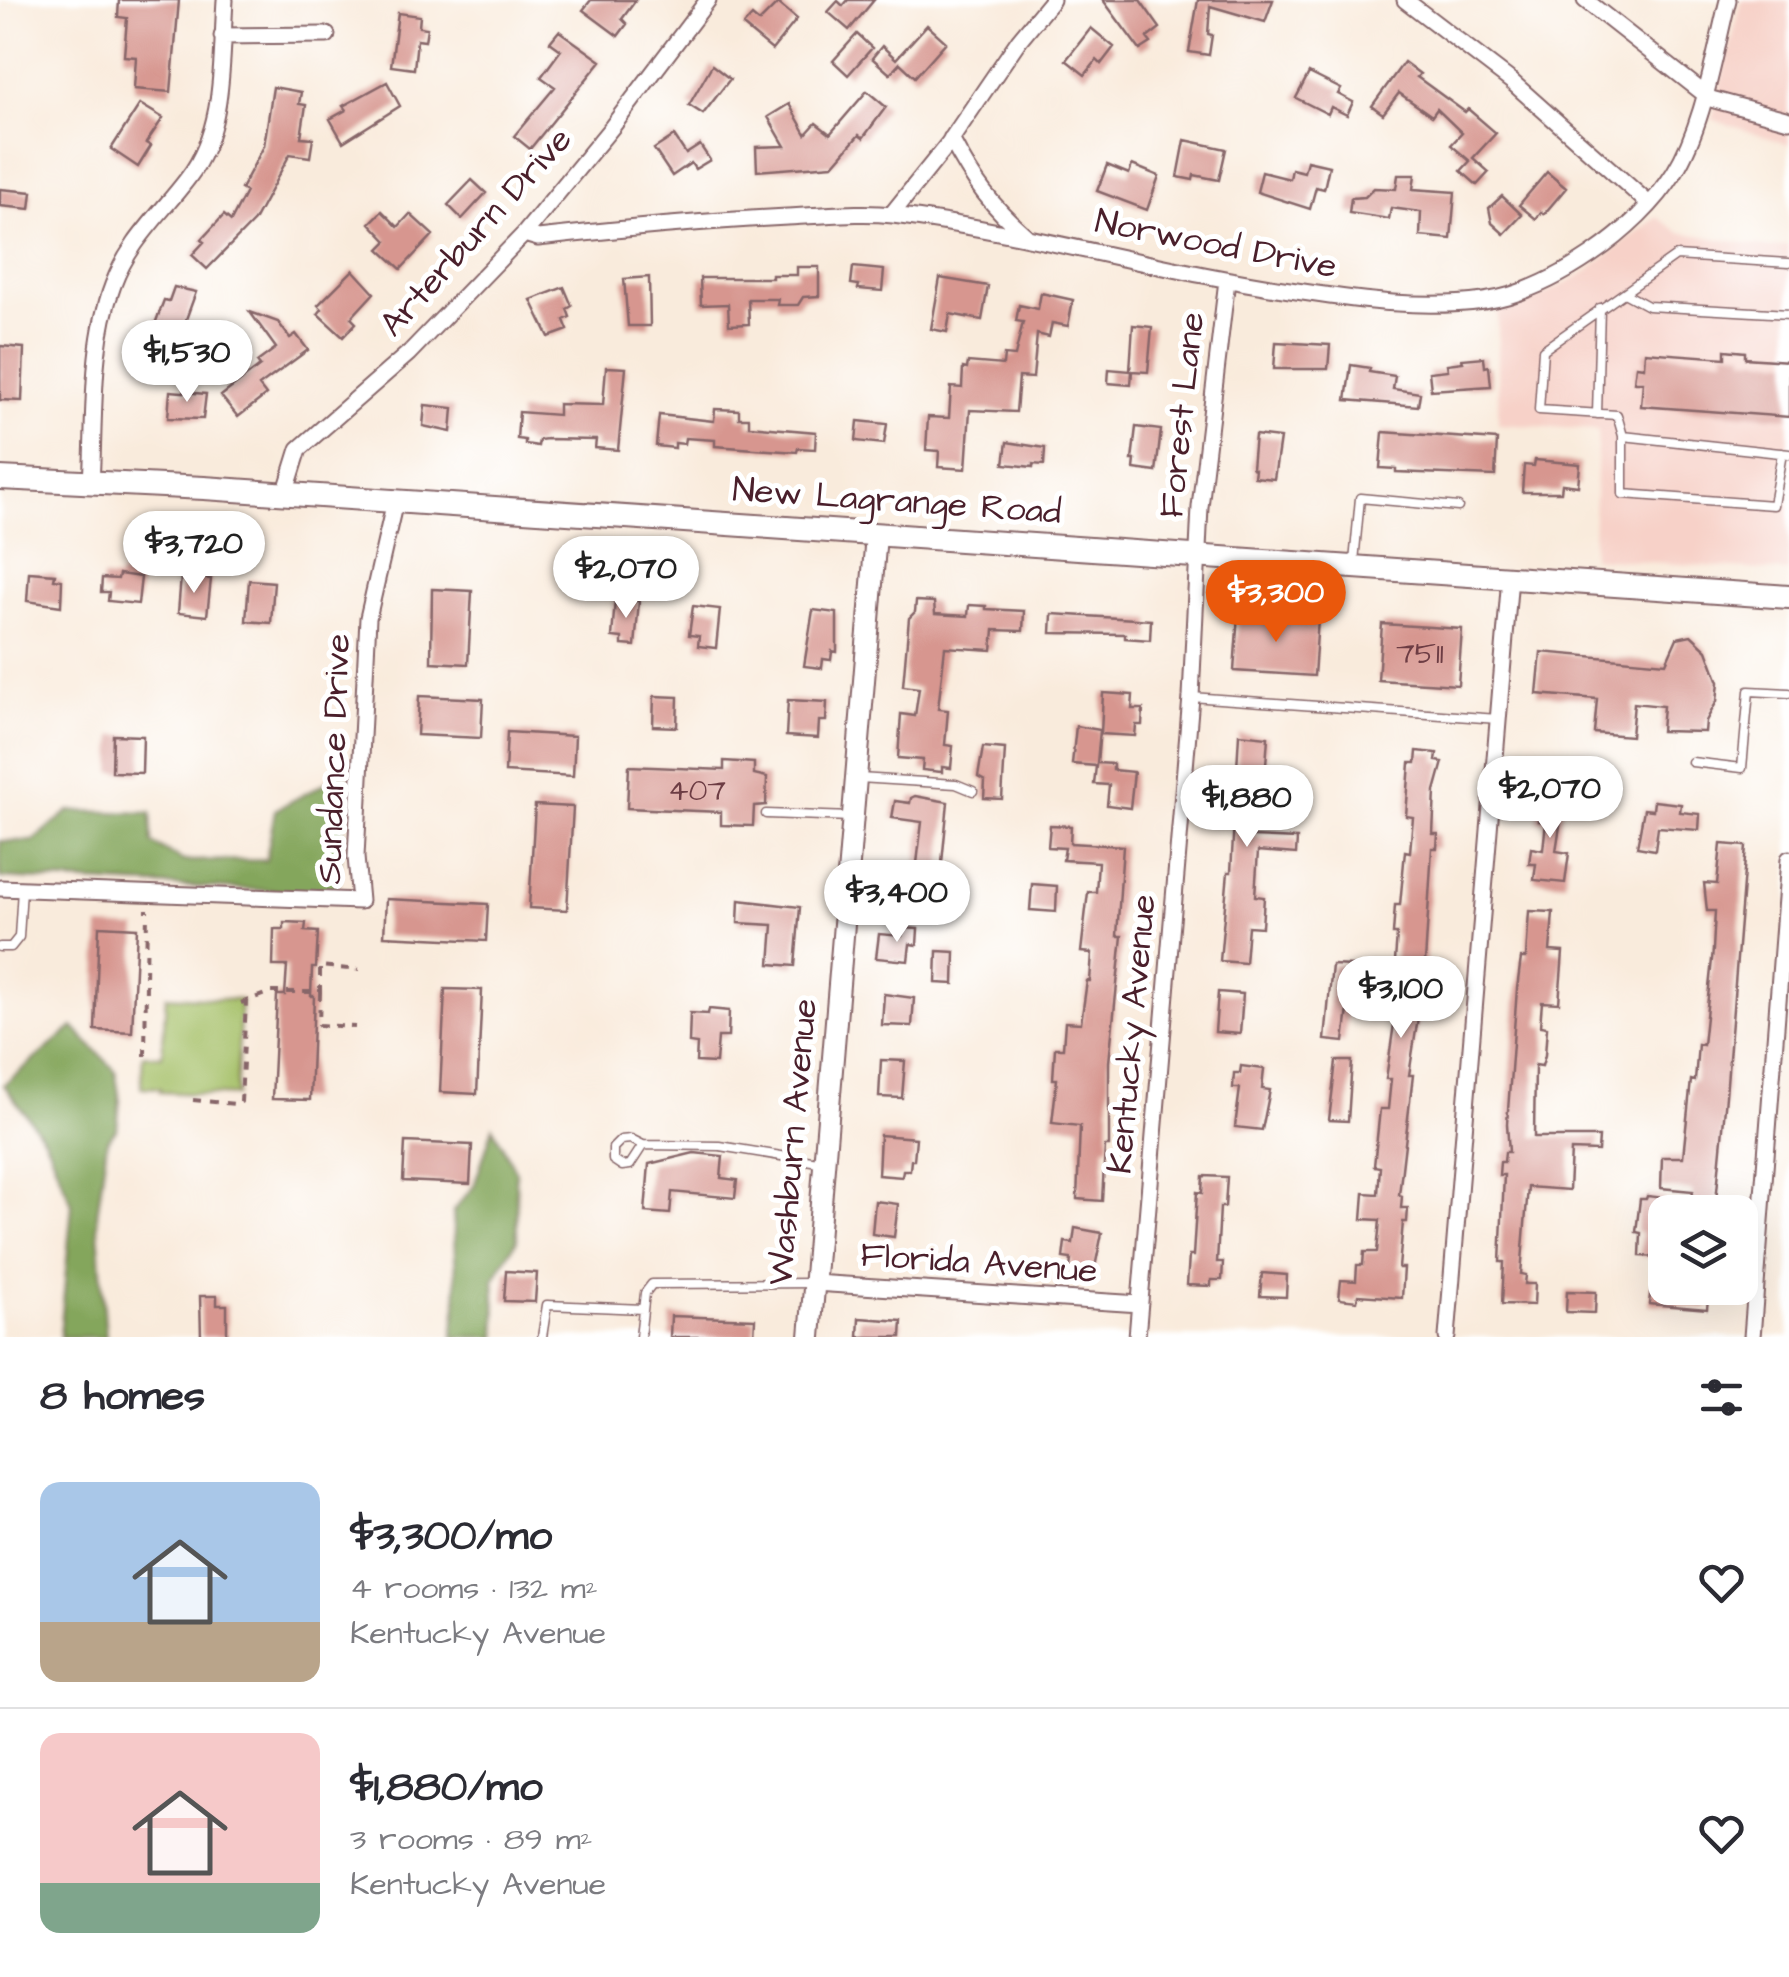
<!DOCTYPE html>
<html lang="en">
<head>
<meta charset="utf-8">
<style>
  body { margin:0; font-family:"Architects Daughter",sans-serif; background:#f2f2f3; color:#2b2b33; height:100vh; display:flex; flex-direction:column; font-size:38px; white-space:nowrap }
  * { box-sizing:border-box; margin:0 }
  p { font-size:32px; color:#7c7c81 }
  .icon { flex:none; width:55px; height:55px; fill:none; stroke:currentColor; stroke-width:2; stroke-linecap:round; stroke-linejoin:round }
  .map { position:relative; height:1337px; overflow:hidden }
  .panel { display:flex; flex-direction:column; background:#fff; flex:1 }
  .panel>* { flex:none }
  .fabs { position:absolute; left:1648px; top:1195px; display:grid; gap:20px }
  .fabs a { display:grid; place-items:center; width:110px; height:110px; border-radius:20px; background:#fff; box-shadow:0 10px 40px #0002; font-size:50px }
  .price { position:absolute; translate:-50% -85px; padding:0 22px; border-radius:35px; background:#fff; color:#222; font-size:32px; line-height:65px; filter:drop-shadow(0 2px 5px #0008) }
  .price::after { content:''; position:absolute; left:50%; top:60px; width:30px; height:22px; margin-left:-15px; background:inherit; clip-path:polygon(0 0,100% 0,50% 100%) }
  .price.current { background:#ea580c; color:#fff }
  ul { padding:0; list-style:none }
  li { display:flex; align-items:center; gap:30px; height:250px; padding:0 40px }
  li+li { border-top:2px solid #e1e1e2 }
  li span { display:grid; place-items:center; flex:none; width:280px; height:200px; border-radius:20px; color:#555 }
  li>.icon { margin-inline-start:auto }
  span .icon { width:120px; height:120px; fill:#fffc; stroke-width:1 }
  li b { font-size:42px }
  h2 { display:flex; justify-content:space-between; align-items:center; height:120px; padding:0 40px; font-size:42px }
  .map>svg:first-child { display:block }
  .built { fill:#f7d1c8 }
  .green { fill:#a5c067; stroke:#787049; stroke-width:2.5 }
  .forest { fill:#84a65c; stroke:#676244; stroke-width:2.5 }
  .building { fill:#d7968f }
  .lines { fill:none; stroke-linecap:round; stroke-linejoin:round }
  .service-casing { stroke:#876669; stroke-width:11 }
  .minor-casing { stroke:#876669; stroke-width:19 }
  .tertiary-casing { stroke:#876669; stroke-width:24 }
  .secondary-casing { stroke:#876669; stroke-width:26 }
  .path { stroke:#876669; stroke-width:4; stroke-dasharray:8 8; stroke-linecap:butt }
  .service { stroke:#fff; stroke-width:8 }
  .minor { stroke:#fff; stroke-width:15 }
  .tertiary { stroke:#fff; stroke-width:20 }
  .secondary { stroke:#fff; stroke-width:22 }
  .labels { text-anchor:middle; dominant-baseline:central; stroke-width:10; stroke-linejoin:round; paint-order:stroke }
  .number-label { font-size:30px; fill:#6d3d44 }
  .street-label { font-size:35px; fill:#4a1f2b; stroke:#fff }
</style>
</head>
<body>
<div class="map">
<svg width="1789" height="1337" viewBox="0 0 1789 1337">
  <rect width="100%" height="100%" fill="#fff"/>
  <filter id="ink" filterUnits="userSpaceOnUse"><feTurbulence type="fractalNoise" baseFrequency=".01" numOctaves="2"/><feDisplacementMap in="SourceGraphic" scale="20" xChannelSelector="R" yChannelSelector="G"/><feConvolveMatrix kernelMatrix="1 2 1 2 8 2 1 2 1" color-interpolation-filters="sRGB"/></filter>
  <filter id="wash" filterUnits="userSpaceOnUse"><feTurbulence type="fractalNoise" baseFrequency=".0048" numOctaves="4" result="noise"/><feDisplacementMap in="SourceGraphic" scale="40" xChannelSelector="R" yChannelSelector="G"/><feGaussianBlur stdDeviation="2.25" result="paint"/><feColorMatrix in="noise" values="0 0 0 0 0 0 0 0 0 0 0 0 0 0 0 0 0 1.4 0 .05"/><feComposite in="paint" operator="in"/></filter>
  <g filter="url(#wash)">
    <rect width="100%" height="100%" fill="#f9ebdc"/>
    <path class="built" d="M1742 0H1789V145L1712 119Z
      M1657 217 1679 232 1771 248 1789 245V572L1592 558 1598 430 1498 424V312L1519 308 1583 274Z"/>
    <path class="green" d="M166 996 241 1000 236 1096 160 1092V1088L141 1087 143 1055 162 1056Z"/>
    <path class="forest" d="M347 776 338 885 324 893 0 878V841H33L69 811 151 813 152 843 184 861 266 860 275 810 327 782Z
      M73 1027 115 1070 120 1100 117 1128 107 1141 97 1216 106 1337H60L72 1204 45 1140 4 1085Z
      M493 1127 516 1172 517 1240 494 1279 497 1337H453L457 1303 453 1211 474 1186Z"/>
    <g id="blocks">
      <path class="building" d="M119 0H179L171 92 134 89 136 57 124 56 127 18 118 17Z
        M591 0H636L622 19 627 24 618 36 583 10Z
        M848 0H874L849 30 828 12 838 1 843 6Z
        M1103 0H1140L1160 28 1147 38 1151 43 1140 50Z
        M1198 0H1273L1265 22 1210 6 1208 34 1212 35 1209 55 1189 52Z
        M778 3 797 19 772 50 743 26 752 16 759 22Z
        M398 13 420 16 419 27 427 28 425 41 417 40 414 69 391 66Z
        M927 25 946 42 915 77 900 63 890 74 872 58 882 46 896 59Z
        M1091 28 1114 47 1101 64 1097 60 1085 75 1066 60Z
        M559 31 601 61 530 149 514 136 555 87 541 77 561 50 550 42Z
        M857 34 872 48 848 75 833 61Z
        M1404 62 1420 74 1417 77 1465 112 1468 109 1496 133 1473 158 1489 172 1477 185 1461 171 1470 161 1451 145 1462 133 1437 109 1432 116 1399 93 1383 114 1372 106Z
        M712 65 730 79 703 114 689 105Z
        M1309 73 1341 89 1338 94 1353 102 1347 115 1331 107 1328 114 1296 98Z
        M387 82 400 106 343 142 330 119 346 110 343 106Z
        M273 87 301 92 299 104 306 105 301 137 313 138 310 157 290 154 254 221 207 269 192 255 204 242 201 240 224 215 231 221 246 192 241 189 264 146Z
        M867 91 886 107 863 138 859 135 833 165 757 171 756 147 785 146 768 117 789 104 806 134 816 123 830 134Z
        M140 104 163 118 146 143 151 146 138 167 111 149Z
        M674 136 686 154 700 145 710 160 695 169 691 163 672 176 654 149Z
        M1185 140 1226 149 1219 180 1194 175 1193 180 1178 177Z
        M1307 161 1329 166 1324 189 1316 187 1310 209 1257 192 1262 172 1290 179 1292 169 1304 172Z
        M1107 165 1129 174 1132 165 1159 176 1147 210 1097 191Z
        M1547 172 1566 188 1544 214 1541 212 1536 219 1519 205Z
        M1398 175H1415L1413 189 1455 192 1451 239 1420 236 1421 212 1391 208 1389 219 1349 213 1351 198 1365 197 1374 188 1396 189Z
        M472 180 486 193 462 219 448 205Z
        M0 189 32 192 30 209 0 206Z
        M1502 196 1522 215 1504 234 1492 223 1489 208Z
        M382 211 398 227 410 214 433 235 401 269 379 249 387 241 370 223Z
        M797 267H819V296L803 297 798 305H777L778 299H748L749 324 729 325 728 304 701 305 700 278H772V275H797Z
        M853 267 884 270 882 291 858 289 859 285 851 284Z
        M353 270 374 293 351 318 356 323 343 337 318 314 322 309 318 305Z
        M649 277 650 326H628L624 279Z
        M940 278 988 286 982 320 950 314 947 332 931 329Z
        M174 287 196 292 172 358 146 348 164 300 169 301Z
        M564 287 572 306 567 309 570 317 564 320 568 330 549 337 531 300Z
        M1041 293 1073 300 1068 326 1052 323 1049 337 1037 334 1033 378 1019 377 1016 412 970 410 966 469 938 467 939 451 926 450 928 417 949 418 951 387 962 388 963 368 967 369 968 362 1003 365 1004 355 1015 356 1023 322 1016 321 1019 305 1038 309Z
        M250 312 278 322 290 338 296 334 308 350 259 386 266 395 238 417 221 396 260 366 257 362 276 348Z
        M1133 325 1152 327 1148 372 1132 371 1131 385 1108 383 1109 369 1130 371Z
        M1276 342 1330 345 1328 369H1274Z
        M0 346 24 348 22 401 0 400Z
        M1725 350 1745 352V358L1789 361V417L1641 406 1643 382H1634L1636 366 1644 367 1645 352 1725 358Z
        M1484 357 1485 367 1489 366 1491 386 1431 390 1429 372 1448 370 1447 364 1463 362 1462 359Z
        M1351 365 1370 368 1369 372 1395 376 1393 389 1420 393 1418 406 1346 400Z
        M606 367 626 368 618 450 595 448 596 440 547 439 539 440 538 446 525 444V440L517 439 519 412 558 415V404L603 405Z
        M170 391 206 394 203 419 168 418Z
        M425 405 453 408 451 432 423 426Z
        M715 409 739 410V418H749V426L816 432 815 449 798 448 797 452 715 446V440L685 438 684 444 675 443V448L656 446 659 415 714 421Z
        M858 421 887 424 884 444 856 441Z
        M1136 427 1161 430 1156 472 1134 469 1135 460H1132Z
        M1383 432 1497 440 1495 476 1396 472V469L1380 468Z
        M1255 435 1280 438 1274 479 1254 477 1255 469 1252 468Z
        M1007 442 1045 448 1044 465 1033 464V467L1004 464Z
        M1535 460 1580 464 1578 486 1562 484 1561 492H1522L1524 465 1534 466Z
        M29 572 55 574 54 579 62 580 61 606 27 601Z
        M119 574 141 577 138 604 108 601 109 592H101L102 578 118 579Z
        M181 576 211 579 207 616 178 613Z
        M249 580 274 582 271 623 246 621Z
        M432 589 472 591 468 664 431 662Z
        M615 600 639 601 635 646 622 645V638L612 637Z
        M916 601 934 602 935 614 968 616 969 605 986 606V609L1024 611 1023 631 994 630 992 650 945 647 938 709 948 710 945 745 953 746 951 768 942 767V772L922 770 923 760 898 758 901 714 915 716 919 688 903 686 909 618 915 612Z
        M693 606 720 609 716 648 698 646 699 636 689 635Z
        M813 610 837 613V652L832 651 831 660 823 659 822 668 804 666Z
        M1052 614 1151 620 1150 640 1125 638V634L1051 633Z
        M1238 614 1318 619 1314 676 1234 671Z
        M1382 624 1462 629 1458 685 1378 680Z
        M1691 635 1707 650 1719 682 1717 701 1706 721 1705 732 1661 731 1663 706 1634 703 1631 736 1594 733 1597 699 1537 694 1541 652 1666 663 1677 638Z
        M1103 693 1133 695 1132 709H1143L1142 725H1136L1135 736 1101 734Z
        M419 696 483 699 481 738 417 735Z
        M654 696 678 697 677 727 653 726Z
        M788 700 827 702 826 721H819L818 738 786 736Z
        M1076 726 1100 730 1097 763 1113 764V770L1134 772 1130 808 1107 805 1109 785 1094 784 1096 766 1072 764Z
        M507 732 575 736 573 776 505 772Z
        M1239 734 1268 737 1263 806H1258L1254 837 1297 839 1296 854 1258 851 1255 896 1264 897 1262 927 1248 926 1245 963 1220 961 1228 872H1231Z
        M113 735 143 736 142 773 112 772Z
        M983 747 1005 749 1002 799 984 798 985 781 978 777Z
        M1417 751 1437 753 1436 761 1443 762 1435 791 1433 834H1438L1437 848H1432L1424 979 1409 1075H1413L1399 1195 1402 1196 1401 1208H1408L1407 1222H1403L1399 1268H1404L1402 1298 1358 1295 1357 1301 1339 1299 1341 1280 1356 1281 1357 1265H1363L1364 1252H1377L1380 1220 1362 1219 1364 1193 1378 1194 1380 1167 1374 1166 1380 1109H1388L1391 1079H1386L1395 1017 1391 1016 1397 934H1393L1395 905H1400L1405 851 1410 852 1413 817 1406 816 1410 763H1416Z
        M724 761 754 763V774L767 777 766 805 754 806 753 826 721 825V812L627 808 629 766 724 770Z
        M1541 791 1565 794 1556 851 1569 853 1565 883 1534 880 1536 864H1529L1531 848 1543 850 1546 822 1538 821Z
        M915 796 948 802 940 883 915 880 922 822 892 818 895 801 910 803 911 798Z
        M1654 801 1681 804 1680 812 1700 814 1699 830 1658 827 1655 850 1637 847 1644 809 1653 810Z
        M535 805 573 807 567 910 529 908Z
        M1050 825 1071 826 1070 843 1123 846 1117 936H1122L1109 1062V1146H1105L1102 1201 1077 1199 1080 1126 1052 1123 1057 1079H1053L1055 1048H1063L1065 1022 1081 1023 1087 981H1090L1092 953 1081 952 1088 892H1096L1098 862 1063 860 1065 848 1048 847Z
        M1721 844 1746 846 1726 1096 1715 1212H1690L1693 1191 1661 1188 1662 1157H1683L1691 1080 1695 1081 1698 1044 1703 1045 1713 950 1715 911H1707L1704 883 1717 884Z
        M1032 884 1057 886 1056 912 1030 910Z
        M386 899 488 904 486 941 384 936Z
        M739 900 800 907 795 966 770 964 773 925 738 923Z
        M1529 911 1553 912 1550 951 1563 952 1559 1003 1542 1002 1540 1026 1547 1027 1545 1055 1542 1066 1535 1065 1534 1137H1599L1598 1151 1571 1150 1569 1190 1528 1187 1521 1274 1526 1275 1525 1284H1535L1534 1305 1502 1304 1504 1262H1500L1504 1175H1499L1500 1162H1504L1505 1152H1509L1507 1124 1517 989 1521 958H1526Z
        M284 922 306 923 305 931 318 932 316 968H312L311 996H314L310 1100 272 1099 277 995H285L287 966H273L274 929H284Z
        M99 926 137 928 132 1032 95 1030Z
        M903 928 918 929 917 945 910 944 908 961 876 958 879 934 902 936Z
        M937 951 955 952 954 984 936 983Z
        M1332 965 1352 966 1351 979H1358L1357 1001H1349L1344 1042 1325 1040Z
        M445 989 482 990 477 1094 440 1092Z
        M1218 992 1243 994 1240 1034 1215 1032Z
        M884 994 914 998 912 1026 882 1025Z
        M709 1009 729 1011 728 1037H718L716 1063 696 1062 697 1044 689 1043 690 1013 708 1014Z
        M881 1060 905 1061 902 1098 879 1097Z
        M1336 1061H1352L1348 1121 1329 1120Z
        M1241 1066 1264 1069 1262 1089 1270 1090 1262 1130 1235 1127 1240 1088H1233L1234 1073H1240Z
        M880 1135 916 1138 914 1160H911L910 1170H903L902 1177 878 1175Z
        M405 1142 472 1145 470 1184 403 1181Z
        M694 1153 723 1156 721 1178 737 1180 735 1198 672 1192 670 1214 645 1212 649 1164Z
        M1203 1176 1227 1177 1225 1207H1220L1217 1262H1223L1222 1280H1211V1286L1187 1285 1189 1256H1193L1197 1192 1202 1193Z
        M1647 1196 1665 1198 1660 1257 1640 1256 1641 1233 1636 1232 1640 1199H1646Z
        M875 1201 898 1204 894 1237 872 1234Z
        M1075 1228 1102 1233 1094 1272 1070 1269 1071 1259 1063 1258 1065 1242 1073 1243Z
        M506 1271 537 1273 535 1302 504 1301Z
        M1262 1273 1287 1275 1286 1297 1260 1296Z
        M1651 1285 1709 1288 1707 1309 1649 1304Z
        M1567 1291 1596 1292 1595 1313 1566 1312Z
        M200 1296H217V1305H227V1337H201Z
        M671 1316 755 1319 754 1337H670Z
        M859 1318 902 1321 901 1337H858Z"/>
    </g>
  </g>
  <g filter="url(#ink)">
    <use href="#blocks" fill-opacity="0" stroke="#876669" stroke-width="2.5"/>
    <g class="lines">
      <g class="service-casing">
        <path id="service" d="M1789 263 1676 256 1543 350 1539 410 1617 415 1623 436 1789 454
          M1624 293 1648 306 1789 314
          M1597 414 1600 308
          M1623 436V494L1773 505 1782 453
          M1354 562 1360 498 1458 507
          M1191 697 1498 719
          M1692 762 1742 768 1749 691 1789 693
          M859 778 956 784 973 791
          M766 814 852 817
          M0 947H11L19 937 22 889
          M643 1145 630 1165 622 1166 613 1160V1148L621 1140 631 1139 643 1145 720 1146 824 1163
          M542 1337 547 1305 643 1309
          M640 1337 645 1293 652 1284 814 1283"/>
      </g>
      <g class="minor-casing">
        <path id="minor" d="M1405 0 1511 81 1649 204
          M1585 0 1711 99 1789 120
          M222 36 327 35
          M951 139C973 181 991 206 1027 237
          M891 215 948 144 1019 40 1052 0
          M524 234 538 238C621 229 703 221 787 217 822 216 858 211 893 215 1031 232 1165 273 1303 292 1363 301 1423 309 1484 301 1552 291 1638 231 1674 173 1704 125 1714 55 1728 0
          M91 483C95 419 90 345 113 285 129 241 161 214 188 178 226 129 221 59 225 0
          M285 494 299 449 409 353 524 234 612 127 708 0
          M0 888 360 901 356 857 368 618 395 501
          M814 1283 1140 1304
          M1137 1337 1191 697 1200 507 1227 280
          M1447 1337 1510 577
          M1752 1337 1789 859"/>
      </g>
      <g class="tertiary-casing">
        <path id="tertiary" d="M810 1337 876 535"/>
      </g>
      <g class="secondary-casing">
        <path id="secondary" d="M0 478 204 488 1789 597"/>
      </g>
      <path class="path" d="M320 992 319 1025 355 1027
        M241 1003 271 992H320V966L359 970
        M145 1056 147 909
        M193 1100 236 1104 241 1102 246 1001"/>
      <use href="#service" class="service"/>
      <use href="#minor" class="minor"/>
      <use href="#tertiary" class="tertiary"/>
      <use href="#secondary" class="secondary"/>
    </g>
  </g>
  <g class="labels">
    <g class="number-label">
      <text x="1420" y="654">7511</text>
      <text x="697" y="791">407</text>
    </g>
    <g class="street-label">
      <text transform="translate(476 232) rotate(-48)">Arterburn Drive</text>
      <text transform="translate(1216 244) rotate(11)">Norwood Drive</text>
      <text transform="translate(1182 415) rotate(-84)">Forest Lane</text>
      <text transform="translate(897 501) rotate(4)">New Lagrange Road</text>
      <text transform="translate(334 759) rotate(-88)">Sundance Drive</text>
      <text transform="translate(1132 1034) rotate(-85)">Kentucky Avenue</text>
      <text transform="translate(793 1142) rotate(-85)">Washburn Avenue</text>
      <text transform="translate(979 1263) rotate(4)">Florida Avenue</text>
    </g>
  </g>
</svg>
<div class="fabs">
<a><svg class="icon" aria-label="layers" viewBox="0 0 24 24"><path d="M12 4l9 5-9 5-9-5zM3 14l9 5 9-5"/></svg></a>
</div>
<b class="price" style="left:187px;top:405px">$1,530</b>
<b class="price" style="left:194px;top:596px">$3,720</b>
<b class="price" style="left:626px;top:621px">$2,070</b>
<b class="price current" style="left:1276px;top:645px">$3,300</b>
<b class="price" style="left:1550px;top:841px">$2,070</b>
<b class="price" style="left:1247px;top:850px">$1,880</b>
<b class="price" style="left:897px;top:945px">$3,400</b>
<b class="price" style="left:1401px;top:1041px">$3,100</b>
</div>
<section class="panel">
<h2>8 homes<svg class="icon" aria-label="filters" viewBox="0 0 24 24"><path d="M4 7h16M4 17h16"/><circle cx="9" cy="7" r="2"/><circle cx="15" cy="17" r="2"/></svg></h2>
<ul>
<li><span style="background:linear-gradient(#a9c7e8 70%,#b9a48a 0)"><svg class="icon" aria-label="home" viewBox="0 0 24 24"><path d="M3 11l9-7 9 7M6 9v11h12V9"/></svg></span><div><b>$3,300/mo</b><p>4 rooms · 132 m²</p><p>Kentucky Avenue</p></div><svg class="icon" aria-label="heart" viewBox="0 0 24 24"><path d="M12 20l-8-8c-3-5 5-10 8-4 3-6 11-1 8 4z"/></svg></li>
<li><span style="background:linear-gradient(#f6c9c9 75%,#7fa58c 0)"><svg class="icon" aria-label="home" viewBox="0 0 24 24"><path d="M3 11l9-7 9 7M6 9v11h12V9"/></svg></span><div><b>$1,880/mo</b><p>3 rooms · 89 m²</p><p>Kentucky Avenue</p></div><svg class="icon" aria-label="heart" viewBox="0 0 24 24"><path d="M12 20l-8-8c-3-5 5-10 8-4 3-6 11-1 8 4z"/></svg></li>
</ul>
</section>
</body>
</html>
